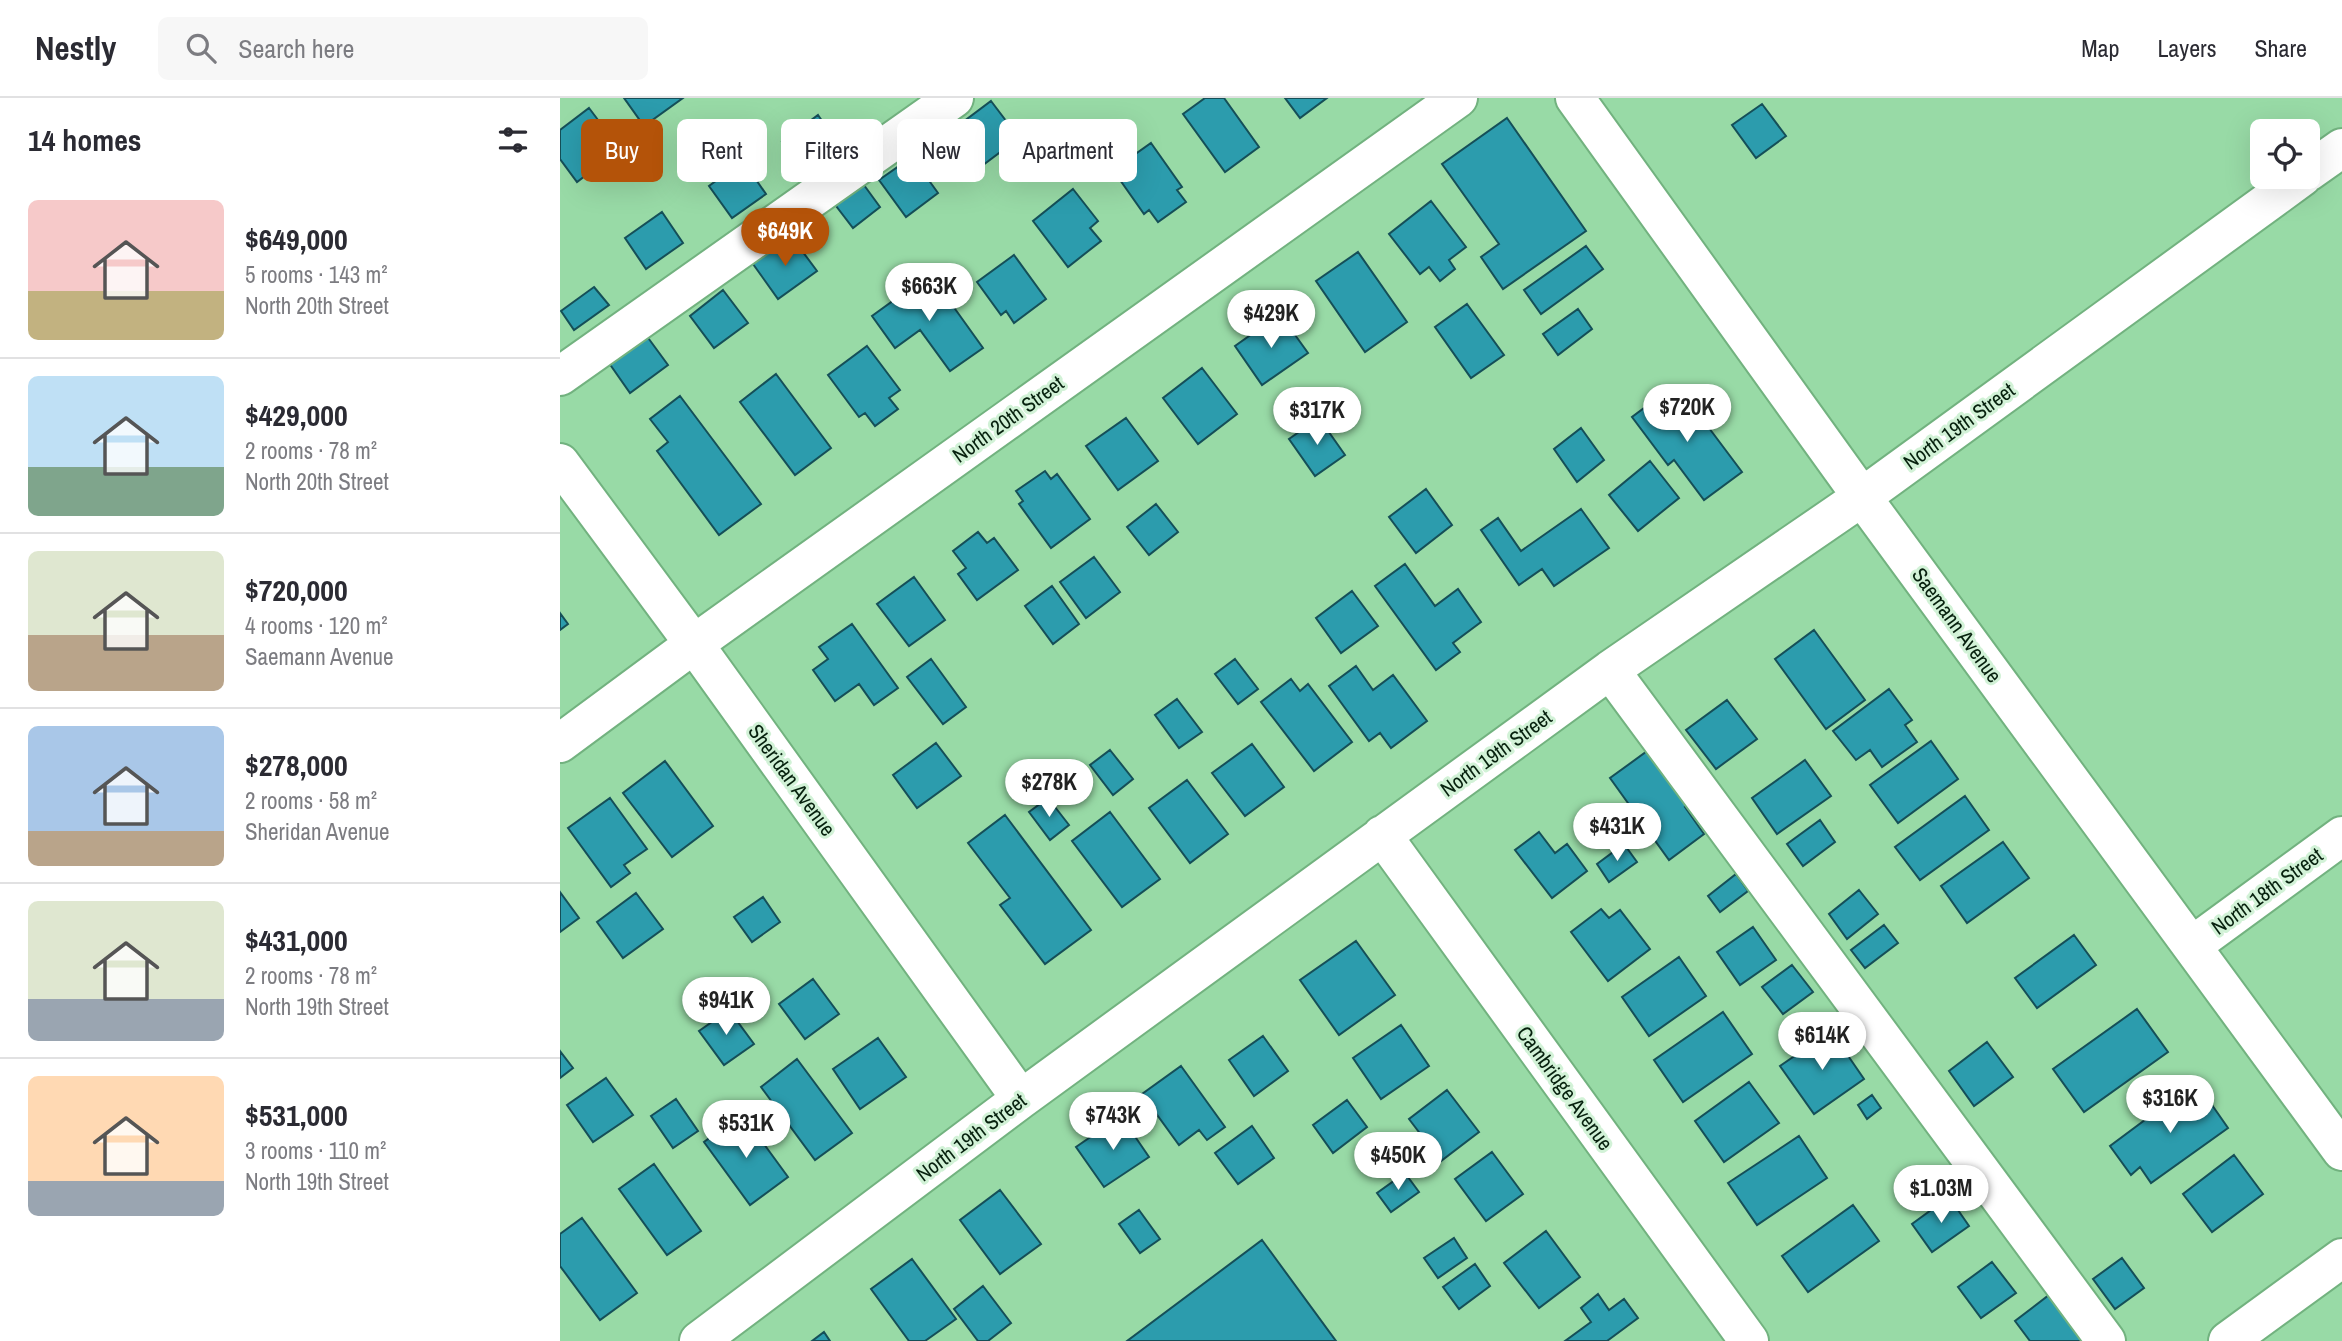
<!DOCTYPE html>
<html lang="en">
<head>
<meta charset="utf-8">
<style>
  body { margin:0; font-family:"Archivo Narrow",sans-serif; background:#f7f7f7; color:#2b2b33; height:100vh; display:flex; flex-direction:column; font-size:26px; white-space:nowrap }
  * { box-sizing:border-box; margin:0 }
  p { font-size:23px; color:#7c7c81 }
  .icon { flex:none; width:38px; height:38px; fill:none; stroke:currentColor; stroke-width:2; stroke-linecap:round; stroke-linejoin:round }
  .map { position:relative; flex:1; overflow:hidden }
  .panel { display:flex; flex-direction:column; background:#fff; width:560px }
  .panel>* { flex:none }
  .hud { position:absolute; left:21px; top:21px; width:665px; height:63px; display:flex; gap:14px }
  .controls { position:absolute; left:1690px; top:21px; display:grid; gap:14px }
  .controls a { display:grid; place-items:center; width:70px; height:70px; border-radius:10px; background:#fff; box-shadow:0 7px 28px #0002; font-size:35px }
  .price { position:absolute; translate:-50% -60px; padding:0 16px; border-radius:24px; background:#fff; color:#222; font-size:23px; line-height:46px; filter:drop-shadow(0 2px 4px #0008) }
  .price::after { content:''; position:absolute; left:50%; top:42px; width:21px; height:16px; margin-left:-10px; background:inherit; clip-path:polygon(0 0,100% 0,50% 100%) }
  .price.on { background:#b45309; color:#fff }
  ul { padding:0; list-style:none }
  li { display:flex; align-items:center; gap:21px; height:175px; padding:0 28px }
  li+li { border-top:2px solid #e1e1e2 }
  li span { display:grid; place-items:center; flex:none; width:196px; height:140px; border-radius:10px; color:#555 }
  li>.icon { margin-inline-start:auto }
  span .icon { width:84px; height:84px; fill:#fffc; stroke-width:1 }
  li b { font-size:30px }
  h2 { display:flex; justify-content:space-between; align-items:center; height:84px; padding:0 28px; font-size:30px }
  .pill { padding:0 24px; border-radius:10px; background:#fff; box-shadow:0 7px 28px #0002; font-size:24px; line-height:63px }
  .pill.on { background:#b45309; color:#fff }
  header { display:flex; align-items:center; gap:42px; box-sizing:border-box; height:98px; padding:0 35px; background:#fff; border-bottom:2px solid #e1e1e2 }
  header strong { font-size:33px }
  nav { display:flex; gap:38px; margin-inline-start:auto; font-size:24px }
  .search { width:490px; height:63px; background:#f7f7f7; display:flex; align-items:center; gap:18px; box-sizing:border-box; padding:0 24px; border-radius:10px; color:#7c7c81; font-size:26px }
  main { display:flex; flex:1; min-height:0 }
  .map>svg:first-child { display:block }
  .building { fill:#2c9cad; stroke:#154f58; stroke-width:2 }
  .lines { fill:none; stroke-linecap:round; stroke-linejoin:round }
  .minor-casing { stroke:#72b27f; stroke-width:42 }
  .minor { stroke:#fff; stroke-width:38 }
  .labels { text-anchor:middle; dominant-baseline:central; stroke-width:6; stroke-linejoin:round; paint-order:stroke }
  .street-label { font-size:21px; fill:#07210e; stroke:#d2f2d7 }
</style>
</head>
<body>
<header>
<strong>Nestly</strong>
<div class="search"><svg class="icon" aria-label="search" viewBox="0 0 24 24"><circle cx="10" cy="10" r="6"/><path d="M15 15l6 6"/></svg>Search here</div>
<nav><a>Map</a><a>Layers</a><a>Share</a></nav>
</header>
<main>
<section class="panel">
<h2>14 homes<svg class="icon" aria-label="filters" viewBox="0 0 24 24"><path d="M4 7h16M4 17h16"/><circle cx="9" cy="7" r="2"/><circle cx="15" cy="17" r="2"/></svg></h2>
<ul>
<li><span style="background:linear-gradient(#f6c9c9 65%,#c2b280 0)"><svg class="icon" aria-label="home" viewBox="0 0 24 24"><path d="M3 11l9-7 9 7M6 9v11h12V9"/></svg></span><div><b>$649,000</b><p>5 rooms · 143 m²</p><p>North 20th Street</p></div></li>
<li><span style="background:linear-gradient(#bfe0f5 65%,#7fa58c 0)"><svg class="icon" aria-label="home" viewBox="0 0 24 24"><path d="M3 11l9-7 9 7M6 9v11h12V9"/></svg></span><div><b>$429,000</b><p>2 rooms · 78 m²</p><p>North 20th Street</p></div></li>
<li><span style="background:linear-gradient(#dfe7d0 60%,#b9a48a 0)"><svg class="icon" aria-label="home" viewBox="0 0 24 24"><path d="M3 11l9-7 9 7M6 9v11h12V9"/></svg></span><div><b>$720,000</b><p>4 rooms · 120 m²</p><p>Saemann Avenue</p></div></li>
<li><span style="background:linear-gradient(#a9c7e8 75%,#b9a48a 0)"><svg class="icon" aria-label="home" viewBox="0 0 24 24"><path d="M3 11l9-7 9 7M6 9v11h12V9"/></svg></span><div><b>$278,000</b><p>2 rooms · 58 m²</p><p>Sheridan Avenue</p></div></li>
<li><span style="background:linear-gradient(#dfe7d0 70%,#9aa5b1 0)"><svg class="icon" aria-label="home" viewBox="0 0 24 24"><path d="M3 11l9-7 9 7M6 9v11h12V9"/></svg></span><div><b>$431,000</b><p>2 rooms · 78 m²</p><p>North 19th Street</p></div></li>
<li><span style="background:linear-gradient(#ffd9b3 75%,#9aa5b1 0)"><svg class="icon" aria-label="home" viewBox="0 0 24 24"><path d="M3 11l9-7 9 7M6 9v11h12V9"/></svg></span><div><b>$531,000</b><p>3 rooms · 110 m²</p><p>North 19th Street</p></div></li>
</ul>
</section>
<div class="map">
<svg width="1782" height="1243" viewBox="0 0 1782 1243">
  <rect width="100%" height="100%" fill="#98daa6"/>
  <path class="building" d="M64 0H123L84 28Z
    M645 0H664L699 49 665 74 623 16Z
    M725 0H767L740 20Z
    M431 3 459 40 419 70 391 33Z
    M1202 6 1226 38 1196 60 1172 27Z
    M29 10 60 51 17 84 0 61V32Z
    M258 17 276 43 241 70 222 44Z
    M947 20 1026 133 943 191 921 159 939 146 882 66Z
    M591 45 622 89 617 92 626 104 598 124 589 112 584 116 553 72Z
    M352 59 378 95 346 119 319 82Z
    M183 63 206 96 172 120 149 88Z
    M301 83 320 109 293 130 273 104Z
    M513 91 538 123 530 130 541 143 508 169 473 123Z
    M871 103 906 149 889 162 895 171 880 183 869 169 860 176 829 136Z
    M102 114 123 145 86 171 65 140Z
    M231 138 257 173 218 201 193 166Z
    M1026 148 1043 171 981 216 964 192Z
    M798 154 847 224 805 254 756 183Z
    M454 157 486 201 454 225 446 213 441 217 417 184Z
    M370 176 423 250 390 273 360 232 335 250 312 218Z
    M34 189 49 207 14 232 1 213Z
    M163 192 188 225 154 250 130 218Z
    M907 206 944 257 911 280 875 229Z
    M1018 211 1032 231 998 257 983 236Z
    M720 216 748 255 702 287 675 248Z
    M86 237 108 267 70 295 49 265Z
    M307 248 340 292 329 300 338 311 315 328 305 315 299 319 268 277Z
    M642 270 677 316 638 346 603 300Z
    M216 276 271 350 235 377 180 304Z
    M1107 293 1122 312 1131 306 1182 374 1144 402 1114 362 1108 367 1072 319Z
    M120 298 201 406 159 437 97 353 108 344 90 321Z
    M566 320 598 363 558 392 526 348Z
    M759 320 785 357 755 378 729 341Z
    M1021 330 1044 362 1017 384 994 351Z
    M1090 363 1119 400 1078 433 1049 397Z
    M485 373 491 381 497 376 530 421 491 450 459 406 463 403 456 393Z
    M866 391 892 427 856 455 829 419Z
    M596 406 618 434 589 457 567 429Z
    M1021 411 1049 450 994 488 982 471 959 487 921 432 938 420 961 453Z
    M418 434 427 445 434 440 458 472 417 502 398 476 406 470 393 453Z
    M534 459 560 494 526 520 500 484Z
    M845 466 875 508 898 491 921 524 893 545 900 554 876 572 815 488Z
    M354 479 385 522 349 548 317 506Z
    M492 488 519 526 493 546 465 508Z
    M792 493 818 528 781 555 756 520Z
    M0 515 8 526 0 532Z
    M292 526 338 590 314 607 299 586 275 603 253 572 268 561 259 549Z
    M1254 532 1305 602 1266 631 1215 561Z
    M371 561 406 609 383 626 347 579Z
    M675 561 698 591 678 606 655 576Z
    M796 568 813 592 833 577 867 623 831 650 820 635 809 643 769 588Z
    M731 581 740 593 748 586 792 644 754 673 701 604Z
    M1329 591 1352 622 1345 627 1357 644 1322 669 1310 652 1296 662 1273 633Z
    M617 601 642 634 619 650 595 617Z
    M1167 602 1197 641 1156 671 1126 632Z
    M1371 643 1398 681 1338 725 1310 687Z
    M376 645 401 678 357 710 333 677Z
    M692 646 724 689 685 718 652 675Z
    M1090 651 1130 706 1125 709 1144 736 1109 762 1050 680Z
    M550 652 573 681 553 697 530 667Z
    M1245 662 1271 698 1217 736 1192 700Z
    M105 663 153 728 112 759 63 695Z
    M627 682 668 736 630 765 589 710Z
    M1405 698 1429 732 1360 782 1335 749Z
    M50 700 87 751 64 767 70 775 51 789 8 730Z
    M488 700 509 727 490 742 469 714Z
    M550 714 600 781 562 809 512 743Z
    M445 717 531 832 485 866 440 807 450 800 408 745Z
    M1260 722 1275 744 1243 768 1227 746Z
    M979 734 995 755 1007 746 1027 773 992 800 955 752Z
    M1443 744 1469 780 1407 825 1381 788Z
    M1064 746 1077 764 1049 784 1037 766Z
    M1176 776 1188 793 1160 814 1148 798Z
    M1299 792 1318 816 1287 841 1269 816Z
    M0 794 19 820 0 834Z
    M76 795 103 831 63 860 37 824Z
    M203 799 220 824 192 844 174 819Z
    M1041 811 1049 820 1060 812 1090 851 1048 883 1011 834Z
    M1324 827 1338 845 1305 870 1291 852Z
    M1193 829 1216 862 1180 887 1157 854Z
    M1514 837 1536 867 1477 910 1455 880Z
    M796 843 835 897 779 937 740 882Z
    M1119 859 1146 898 1089 938 1062 899Z
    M1232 867 1253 894 1223 916 1202 889Z
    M253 881 279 916 245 941 219 906Z
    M1577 911 1608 954 1524 1014 1493 971Z
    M169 912 194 946 164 967 139 933Z
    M1163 914 1192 956 1123 1004 1094 962Z
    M841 927 869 968 821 1001 793 960Z
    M1271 933 1304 981 1254 1016 1220 968Z
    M703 938 728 973 694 998 669 962Z
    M318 940 346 979 300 1011 273 971Z
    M1427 944 1453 979 1414 1008 1389 973Z
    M0 953 13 970 0 980Z
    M237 961 292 1035 255 1062 201 989Z
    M621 968 665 1029 647 1042 639 1032 619 1047 582 996Z
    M46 980 73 1017 33 1044 7 1007Z
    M1189 984 1219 1025 1164 1064 1135 1023Z
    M1636 984 1668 1030 1591 1085 1580 1069 1571 1077 1550 1048Z
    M887 992 919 1034 881 1063 849 1021Z
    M1312 997 1321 1010 1307 1021 1298 1007Z
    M116 1001 138 1033 113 1050 91 1018Z
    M787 1002 807 1029 773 1055 753 1027Z
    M182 1016 228 1079 190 1107 144 1044Z
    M561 1018 589 1059 544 1089 516 1049Z
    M692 1028 714 1060 678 1086 655 1055Z
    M1239 1038 1267 1080 1197 1127 1168 1085Z
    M932 1054 963 1096 926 1123 895 1081Z
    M1674 1057 1703 1096 1652 1134 1623 1096Z
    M94 1066 141 1133 107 1157 59 1091Z
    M845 1075 859 1094 831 1114 817 1095Z
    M440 1092 481 1146 440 1176 400 1122Z
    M1389 1099 1409 1128 1372 1154 1352 1126Z
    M1293 1107 1319 1143 1248 1194 1222 1158Z
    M579 1112 600 1141 580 1155 559 1126Z
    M22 1120 77 1195 40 1222 0 1168V1136Z
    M986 1133 1020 1179 979 1210 944 1165Z
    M894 1140 907 1160 878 1180 864 1160Z
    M702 1142 776 1243H567Z
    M1562 1160 1584 1190 1555 1211 1533 1181Z
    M352 1161 396 1221 365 1243H349L311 1191Z
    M1432 1164 1456 1195 1421 1220 1398 1189Z
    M915 1166 930 1188 899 1211 883 1189Z
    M423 1188 451 1225 428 1243H418L394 1211Z
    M1038 1196 1049 1212 1064 1201 1078 1220 1047 1243H1005L1031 1224 1021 1210Z
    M1489 1197 1525 1243H1470L1455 1223Z
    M264 1234 270 1243H252Z"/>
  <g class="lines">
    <g class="minor-casing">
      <path id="minor" d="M1015 0 1302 399 1782 1053
        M1748 74 1782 50
        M0 278 394 0
        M0 365 134 546 461 1001
        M1050 572 1546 1243
        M0 645 134 546 898 0
        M822 737 1189 1243
        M1633 847 1782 738
        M139 1243 461 1001 1050 572 1302 399 1742 79
        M1668 1243 1782 1160"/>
    </g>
    <use href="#minor" class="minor"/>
  </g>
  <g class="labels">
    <g class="street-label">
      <text transform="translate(448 321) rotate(-36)">North 20th Street</text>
      <text transform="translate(1399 328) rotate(-36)">North 19th Street</text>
      <text transform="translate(1397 527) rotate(54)">Saemann Avenue</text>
      <text transform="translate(936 655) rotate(-36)">North 19th Street</text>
      <text transform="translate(232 682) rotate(54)">Sheridan Avenue</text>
      <text transform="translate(1707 793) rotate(-36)">North 18th Street</text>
      <text transform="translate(1005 990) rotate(54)">Cambridge Avenue</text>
      <text transform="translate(411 1039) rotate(-37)">North 19th Street</text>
    </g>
  </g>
</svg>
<div class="controls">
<a><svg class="icon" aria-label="locate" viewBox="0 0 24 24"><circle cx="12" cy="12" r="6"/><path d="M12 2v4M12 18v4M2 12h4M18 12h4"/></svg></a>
</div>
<b class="price on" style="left:225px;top:170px">$649K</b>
<b class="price" style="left:369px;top:225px">$663K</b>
<b class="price" style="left:711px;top:252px">$429K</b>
<b class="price" style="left:1127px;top:346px">$720K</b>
<b class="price" style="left:757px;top:349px">$317K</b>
<b class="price" style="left:489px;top:721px">$278K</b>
<b class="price" style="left:1057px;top:765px">$431K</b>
<b class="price" style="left:166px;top:939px">$941K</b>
<b class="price" style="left:1262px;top:974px">$614K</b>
<b class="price" style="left:1610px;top:1037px">$316K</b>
<b class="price" style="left:553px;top:1054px">$743K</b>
<b class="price" style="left:186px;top:1062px">$531K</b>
<b class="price" style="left:838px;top:1094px">$450K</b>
<b class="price" style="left:1381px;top:1127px">$1.03M</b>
<div class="hud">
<a class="pill on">Buy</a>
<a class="pill">Rent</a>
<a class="pill">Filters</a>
<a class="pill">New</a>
<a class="pill">Apartment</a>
</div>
</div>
</main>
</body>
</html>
